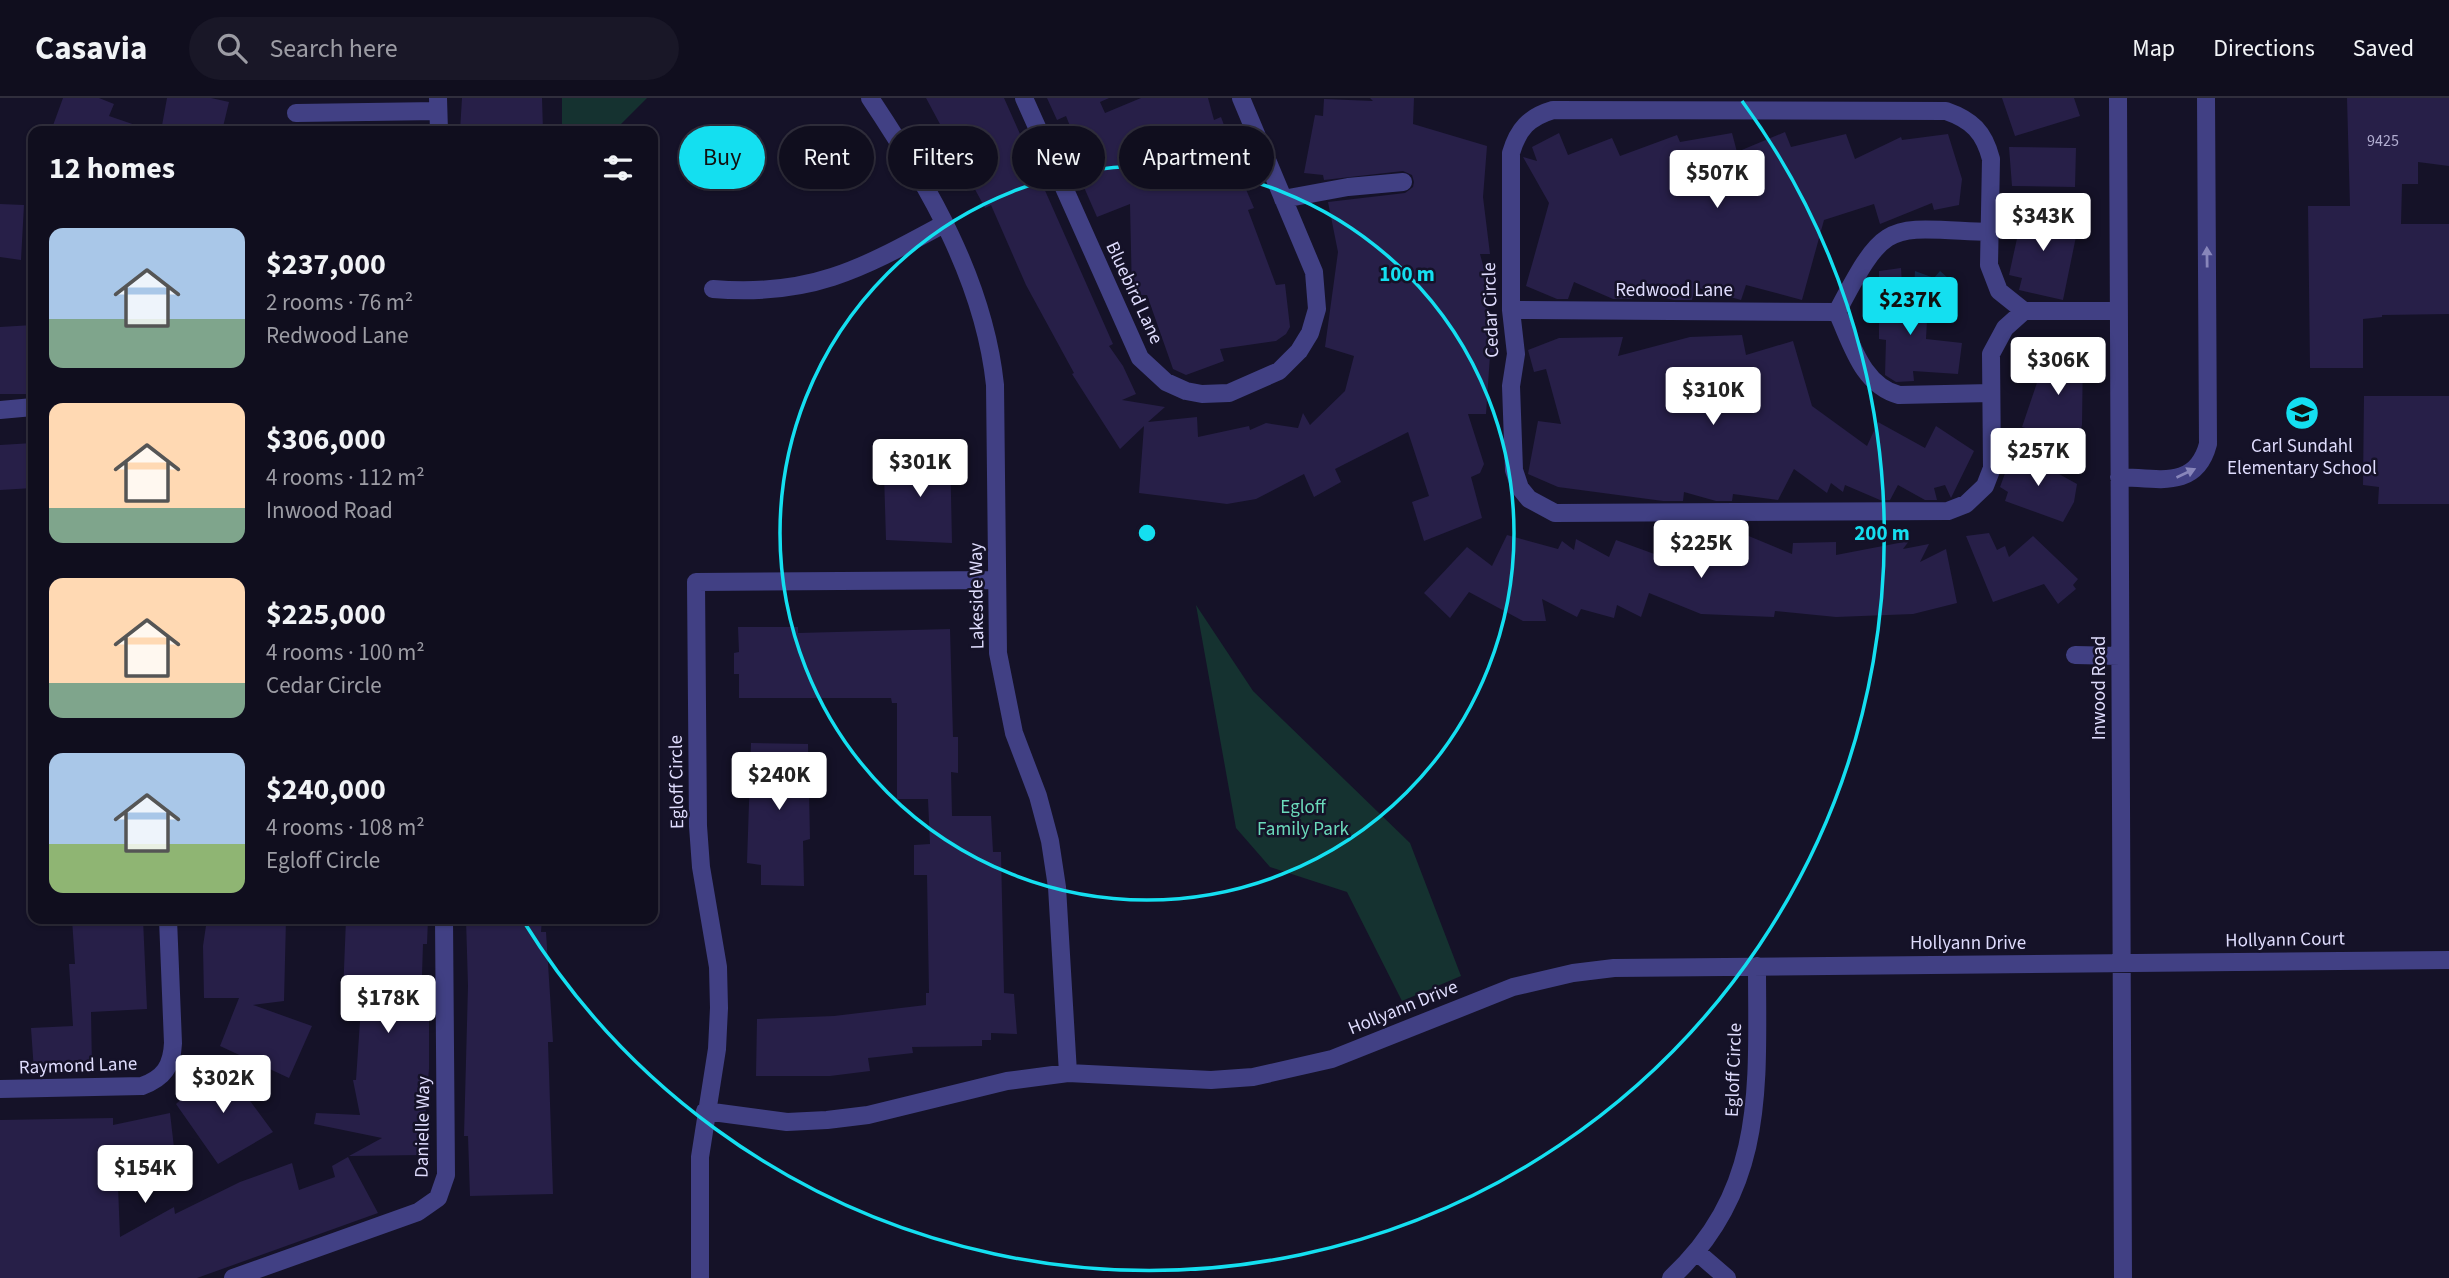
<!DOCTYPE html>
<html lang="en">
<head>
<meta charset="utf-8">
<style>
  body { margin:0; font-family:"Source Sans 3",sans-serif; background:#191727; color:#f1f3f6; height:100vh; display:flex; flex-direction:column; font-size:26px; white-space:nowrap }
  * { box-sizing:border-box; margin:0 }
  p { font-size:23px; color:#9c9ca4 }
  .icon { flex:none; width:38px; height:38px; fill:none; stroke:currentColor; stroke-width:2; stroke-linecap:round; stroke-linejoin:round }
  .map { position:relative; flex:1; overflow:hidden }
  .details { position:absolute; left:28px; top:28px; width:630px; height:798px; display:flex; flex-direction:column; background:#100e1e; border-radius:14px; box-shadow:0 2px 5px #0004,0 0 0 2px #302e3c }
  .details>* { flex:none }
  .guide { position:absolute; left:679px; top:28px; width:665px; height:63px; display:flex; gap:14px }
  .price { position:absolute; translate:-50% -60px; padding:0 16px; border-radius:7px; background:#fff; color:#222; font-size:23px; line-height:46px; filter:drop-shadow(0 2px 4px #0008) }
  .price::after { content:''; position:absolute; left:50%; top:42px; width:21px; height:16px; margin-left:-10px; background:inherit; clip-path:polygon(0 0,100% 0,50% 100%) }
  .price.active { background:#14dff0; color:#111 }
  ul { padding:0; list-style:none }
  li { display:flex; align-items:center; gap:21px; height:175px; padding:0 21px }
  li span { display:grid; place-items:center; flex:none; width:196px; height:140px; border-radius:14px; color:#555 }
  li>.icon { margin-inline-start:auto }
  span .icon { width:84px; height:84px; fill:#fffc; stroke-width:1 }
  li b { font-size:30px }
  h2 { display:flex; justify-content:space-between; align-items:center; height:84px; padding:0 21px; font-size:30px }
  .pill { padding:0 24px; border-radius:32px; background:#100e1e; box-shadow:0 2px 5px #0004,0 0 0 2px #302e3c; font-size:24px; line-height:63px }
  .pill.active { background:#14dff0; color:#111 }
  header { display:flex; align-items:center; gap:42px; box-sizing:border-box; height:98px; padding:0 35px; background:#100e1e; border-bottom:2px solid #302e3c }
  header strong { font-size:33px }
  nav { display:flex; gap:38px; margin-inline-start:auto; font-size:24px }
  .search { width:490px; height:63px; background:#191727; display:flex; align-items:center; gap:18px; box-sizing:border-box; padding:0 24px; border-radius:38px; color:#9c9ca4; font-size:26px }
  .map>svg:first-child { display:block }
  .green { fill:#153230 }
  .water { fill:#122a4c }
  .building { fill:#271f48 }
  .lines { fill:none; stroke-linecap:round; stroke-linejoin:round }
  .minor { stroke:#414084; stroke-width:18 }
  .oneway { fill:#8886ba }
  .ring { fill:none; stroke:#14dff0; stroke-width:3.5 }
  .labels { text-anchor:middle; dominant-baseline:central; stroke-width:5; stroke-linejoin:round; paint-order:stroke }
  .number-label { font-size:16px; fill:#b1add0 }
  .street-label { font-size:19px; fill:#dfdcfd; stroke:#151228 }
  .poi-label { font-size:19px; fill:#dfdcfd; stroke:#151228 }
  .park-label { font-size:19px; fill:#6bdabb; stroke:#151228 }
  .centre { fill:#14dff0; stroke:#151228; stroke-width:3.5 }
  .ring-label { font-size:21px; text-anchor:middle; font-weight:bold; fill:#14dff0; stroke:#151228; stroke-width:5; stroke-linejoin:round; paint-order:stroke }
</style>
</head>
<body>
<header>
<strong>Casavia</strong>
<div class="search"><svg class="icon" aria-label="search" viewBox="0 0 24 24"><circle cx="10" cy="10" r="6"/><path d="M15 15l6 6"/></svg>Search here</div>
<nav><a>Map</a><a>Directions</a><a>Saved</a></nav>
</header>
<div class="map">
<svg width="2449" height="1180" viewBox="0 0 2449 1180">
  <rect width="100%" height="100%" fill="#151228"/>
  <path class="green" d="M562 0H647L614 33H562Z
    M1196 507 1253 593 1410 745 1461 878 1402 903 1347 794 1270 769 1236 730Z"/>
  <path class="water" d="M1915 173 1934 180 1940 173 1949 181 1941 188 1951 212 1913 210Z"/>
  <path class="building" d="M63 0H99L114 6 109 18 144 30 143 33H51Z
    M167 0H211L229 4 222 33H161Z
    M462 0H542L543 33H460Z
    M926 0H1004L1113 246 1109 248 1123 268 1136 296 1122 302 1165 309 1148 324 1197 319 1198 339 1249 328 1250 332 1266 325 1298 330 1303 315 1310 327 1345 293 1354 258 1325 249 1338 154 1328 104 1405 95 1413 89 1414 84 1412 77 1403 73 1324 82 1323 77 1304 75 1315 17 1323 18 1324 1 1373 3 1370 0H1414L1413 26 1487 48 1483 99 1490 156H1480L1490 193 1486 194 1495 256 1490 257 1486 316H1468L1484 366 1480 375 1471 379 1482 420 1424 443 1412 404 1429 398 1408 334 1335 371 1341 384 1314 399 1304 376 1256 401 1227 406 1139 395 1144 328 1120 351 1072 276 1074 275 1026 187 991 107 985 110Z
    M1047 0H1109L1100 4 1105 15 1141 0H1208L1214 22 1221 19 1231 46 1222 50 1240 92 1245 89 1254 110 1248 112 1276 187 1285 186 1290 229 1286 236 1276 243 1220 251 1224 263 1186 277 1173 271 1147 197H1132L1130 106 1097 119 1083 87 1092 83 1066 18 1057 22Z
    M2002 0H2074L2080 18 2015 38Z
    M2347 0H2449V68L2418 64V86H2402L2401 126H2449V216L2382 217V219L2363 221V270H2310L2308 108H2350Z
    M1785 34 1791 49 1846 36 1855 61 1901 39 1902 42 1948 36 1962 81 1959 107 1934 112 1932 105 1880 126 1874 106 1824 122 1802 202 1746 187 1741 202 1695 189 1692 202H1674L1634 193 1632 201H1613L1574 184 1568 201H1557L1526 188 1549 105 1523 59 1537 63 1532 49 1559 35 1568 57 1612 40 1620 58 1677 37 1680 44 1732 35 1737 54Z
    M2009 49 2076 50 2075 89 2012 88Z
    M0 106 24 107 21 162 0 159Z
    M2019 110 2079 124 2063 202 2019 192 2022 180 2009 177 2018 136 2012 134Z
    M1901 170 1904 219 1927 222 1926 241 1962 245 1958 276 1913 273 1914 283 1896 284 1885 277 1886 242 1879 241V173Z
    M33 227V296H0V229Z
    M1742 237 1746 257 1793 243 1812 308 1867 348 1878 324 1925 350 1936 328 1974 353 1951 400 1945 387 1934 390 1937 402H1925L1898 387 1890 402H1880L1845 387 1843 394 1831 385 1827 395 1794 371 1778 402 1733 396 1732 403H1716L1684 394 1683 403H1663L1558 389 1528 376 1538 323 1561 326 1546 271 1534 274 1528 252 1559 240 1623 239 1618 258 1690 239Z
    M2048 252H2083L2082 327 2076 347 2022 329Z
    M2364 298H2449V406H2378L2379 389 2363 387Z
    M33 345V390L0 392V347Z
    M950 350 952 445 886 442 884 375H909L908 351Z
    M2014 351 2077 386 2074 404 2063 424 2005 403 2008 394 2000 389Z
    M1739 434 1792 456 1793 445 1836 444V457L1909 443 1903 451 1929 446 1920 464 1946 451 1957 505 1913 516 1836 519 1775 513 1774 519 1701 516 1649 495 1641 519 1617 507 1614 520 1581 511 1577 519 1542 501 1546 523H1523L1469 494 1450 520 1424 495 1467 449 1492 468 1507 437 1558 451 1562 443 1574 452 1576 441 1609 459 1616 442 1668 461 1673 443 1688 448 1691 443 1734 457Z
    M1989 435 1997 452 2005 448 2009 459 2033 438 2078 481 2073 487 2076 491 2058 506 2044 486 1993 504 1966 438Z
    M738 529H798V535L950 531 953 639H958V675L951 674 952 718H991L993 754H1001L1004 895 1014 896 1017 936 991 935V942H982V948L912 949 913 955 868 960 870 973 830 978H756L757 921 834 918 926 907V895H929L927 777H914V747L930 746 928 701H897V605H892L891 600H739V576H734V555L739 554Z
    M751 645 808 646 810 741 803 743 804 788 761 787V767L747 765Z
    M72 821H143L147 911 91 914 92 970 34 973 31 930 73 928 69 866H75Z
    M207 821H286L284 903 253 907 312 928 289 980 220 948 239 900H204L203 848Z
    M346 821H428L427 846H423L421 908H429V971L425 1020H428L421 1057 349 1058 382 1040 314 1026 316 1015 360 1017 353 982H356L362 894 343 896Z
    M466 821H542L541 834H546L553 944H548L553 1096 470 1098 468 1038H464L468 888Z
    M222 965 273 1034 218 1066 176 1006Z
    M170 1015 176 1067 166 1068 169 1083 118 1088 120 1139 174 1109 175 1116 240 1084 292 1065 299 1092 335 1079 332 1068 348 1059 378 1115 197 1180H0V1022L113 1020V1027Z"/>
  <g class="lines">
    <path class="minor" d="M438 0 439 33
      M870 0C928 87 984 182 995 287L998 555 1014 635 1038 698 1050 743 1057 789 1068 975
      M1024 0 1140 260 1166 284 1186 293 1202 296 1229 295 1279 273 1299 253 1310 235 1317 211 1314 174 1241 0
      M2118 0 2123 1180
      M296 15 438 13
      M1283 101 1348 89 1403 84
      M1989 134C1886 130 1887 119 1837 214 1852 246 1862 287 1899 297L1991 295
      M713 191C811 199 861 171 944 126
      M1511 212 1837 214
      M2024 213 1999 193 1989 167 1991 61C1984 34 1972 22 1946 13L1553 12C1529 19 1518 31 1511 55V212L1516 256 1511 288 1514 372 1520 390 1529 401 1555 415 1948 413 1966 406 1985 388 1992 370 1991 256 2005 230 2024 213H2118
      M0 312 33 309
      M2119 379C2158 380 2196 392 2208 346L2206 0
      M2075 557 2120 558
      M0 991 142 988C164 980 172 968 173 945L168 821
      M705 1013 787 1024 827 1022 868 1017 1007 983 1068 975 1211 982 1253 979 1332 961 1513 889 1573 875 1614 870 2449 862
      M1698 1155 1727 1180
      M233 1180 418 1114 438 1100 446 1077 444 821
      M700 1180V1059L717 951 719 910 718 869 701 769 698 728 696 484 997 482
      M1671 1180C1767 1091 1757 987 1757 868"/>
  </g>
  <defs><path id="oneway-solid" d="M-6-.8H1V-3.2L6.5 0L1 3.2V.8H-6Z" transform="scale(1.75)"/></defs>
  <g class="oneway">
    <use href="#oneway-solid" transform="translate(2207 159) rotate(-91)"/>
    <use href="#oneway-solid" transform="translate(2186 375) rotate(-25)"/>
  </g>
  <g class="ring">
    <circle cx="1147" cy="435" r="367"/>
    <path d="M1742 3A735 735 0 1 1 524 824"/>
  </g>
  <defs>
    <g id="school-disc" transform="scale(1.75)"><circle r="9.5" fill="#14dff0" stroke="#151228"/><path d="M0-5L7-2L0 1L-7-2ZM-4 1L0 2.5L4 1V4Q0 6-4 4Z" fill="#111"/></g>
  </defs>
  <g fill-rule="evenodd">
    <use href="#school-disc" x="2302" y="315"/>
  </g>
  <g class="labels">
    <g class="number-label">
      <text x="2383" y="43">9425</text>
    </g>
    <g class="street-label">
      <text x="1674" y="192">Redwood Lane</text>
      <text transform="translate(1134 195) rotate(65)">Bluebird Lane</text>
      <text transform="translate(1491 212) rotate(-92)">Cedar Circle</text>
      <text transform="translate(977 498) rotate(-91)">Lakeside Way</text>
      <text transform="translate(2099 590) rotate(-90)">Inwood Road</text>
      <text transform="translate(677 684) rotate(-91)">Egloff Circle</text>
      <text transform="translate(2285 842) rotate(-1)">Hollyann Court</text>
      <text x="1968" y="845">Hollyann Drive</text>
      <text transform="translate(1403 910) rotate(-22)">Hollyann Drive</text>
      <text transform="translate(78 968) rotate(-2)">Raymond Lane</text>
      <text transform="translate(1734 972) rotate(-88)">Egloff Circle</text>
      <text transform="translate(423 1029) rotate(-89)">Danielle Way</text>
    </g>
    <g class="poi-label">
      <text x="2302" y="348">Carl Sundahl<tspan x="2302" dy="22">Elementary School</tspan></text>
    </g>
    <g class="park-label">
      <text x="1303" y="709">Egloff<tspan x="1303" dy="22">Family Park</tspan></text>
    </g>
  </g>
  <circle cx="1147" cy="435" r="10" class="centre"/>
  <g class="ring-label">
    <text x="1407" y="183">100 m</text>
    <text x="1882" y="442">200 m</text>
  </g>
</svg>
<b class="price" style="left:1717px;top:112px">$507K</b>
<b class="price" style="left:2043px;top:155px">$343K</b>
<b class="price active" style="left:1910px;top:239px">$237K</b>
<b class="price" style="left:2058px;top:299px">$306K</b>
<b class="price" style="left:1713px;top:329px">$310K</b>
<b class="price" style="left:2038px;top:390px">$257K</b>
<b class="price" style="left:920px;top:401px">$301K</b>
<b class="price" style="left:1701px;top:482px">$225K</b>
<b class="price" style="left:779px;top:714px">$240K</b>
<b class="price" style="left:388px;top:937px">$178K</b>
<b class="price" style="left:223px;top:1017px">$302K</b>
<b class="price" style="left:145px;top:1107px">$154K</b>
<div class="guide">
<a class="pill active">Buy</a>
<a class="pill">Rent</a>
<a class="pill">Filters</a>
<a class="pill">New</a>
<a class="pill">Apartment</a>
</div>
<section class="details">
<h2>12 homes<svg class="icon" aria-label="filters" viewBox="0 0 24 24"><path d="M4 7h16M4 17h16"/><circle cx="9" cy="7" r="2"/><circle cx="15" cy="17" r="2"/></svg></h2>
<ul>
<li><span style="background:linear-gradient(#a9c7e8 65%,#7fa58c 0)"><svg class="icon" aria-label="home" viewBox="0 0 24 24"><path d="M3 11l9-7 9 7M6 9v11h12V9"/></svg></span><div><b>$237,000</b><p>2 rooms · 76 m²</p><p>Redwood Lane</p></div></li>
<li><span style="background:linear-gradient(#ffd9b3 75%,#7fa58c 0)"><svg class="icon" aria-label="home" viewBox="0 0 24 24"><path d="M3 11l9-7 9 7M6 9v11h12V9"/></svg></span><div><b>$306,000</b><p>4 rooms · 112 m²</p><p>Inwood Road</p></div></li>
<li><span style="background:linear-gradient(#ffd9b3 75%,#7fa58c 0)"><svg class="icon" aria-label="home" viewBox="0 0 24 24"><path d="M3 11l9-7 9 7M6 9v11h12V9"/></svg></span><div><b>$225,000</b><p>4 rooms · 100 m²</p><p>Cedar Circle</p></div></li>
<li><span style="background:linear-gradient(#a9c7e8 65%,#8fb573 0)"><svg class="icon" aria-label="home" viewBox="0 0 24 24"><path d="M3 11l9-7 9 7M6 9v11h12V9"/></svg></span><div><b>$240,000</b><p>4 rooms · 108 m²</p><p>Egloff Circle</p></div></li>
</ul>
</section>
</div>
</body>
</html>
